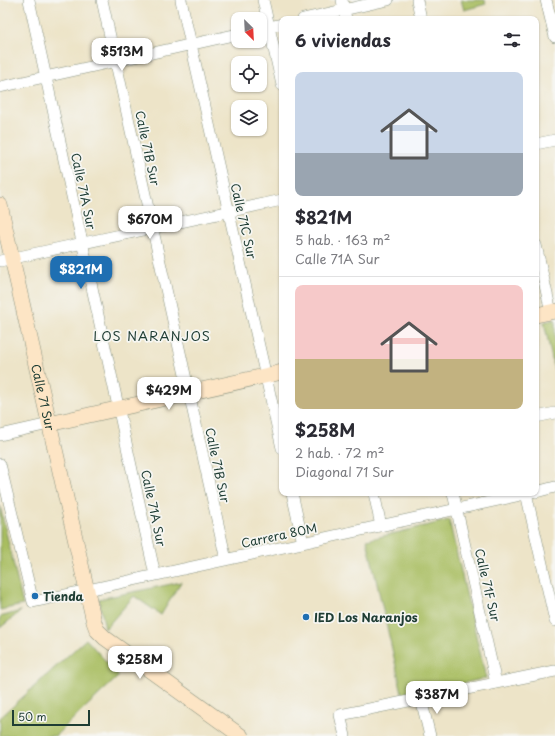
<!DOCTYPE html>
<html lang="es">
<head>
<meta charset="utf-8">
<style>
  body { margin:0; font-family:"Playpen Sans",sans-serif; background:#f2f2f3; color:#2b2b33; height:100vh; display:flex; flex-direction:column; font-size:15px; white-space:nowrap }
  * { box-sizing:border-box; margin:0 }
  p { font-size:13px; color:#7c7c81 }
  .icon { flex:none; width:22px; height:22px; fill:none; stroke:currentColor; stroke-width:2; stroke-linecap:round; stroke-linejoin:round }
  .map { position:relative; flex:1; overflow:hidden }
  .sheet { position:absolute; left:279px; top:16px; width:260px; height:480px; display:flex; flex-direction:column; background:#fff; border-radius:8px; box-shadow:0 1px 3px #0004 }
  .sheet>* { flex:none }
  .needle { width:26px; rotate:156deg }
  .controls { position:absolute; left:231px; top:12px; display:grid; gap:8px }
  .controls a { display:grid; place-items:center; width:36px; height:36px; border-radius:8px; background:#fff; box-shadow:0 1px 3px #0004; font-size:20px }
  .scale { position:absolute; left:12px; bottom:10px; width:78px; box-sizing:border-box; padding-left:4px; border:2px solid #1f3d34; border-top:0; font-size:11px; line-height:14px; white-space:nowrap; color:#1f3d34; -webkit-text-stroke:3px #f6f6f2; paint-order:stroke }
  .price { position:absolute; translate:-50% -34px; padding:0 9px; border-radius:8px; background:#fff; color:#222; font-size:13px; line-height:26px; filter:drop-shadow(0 1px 2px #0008) }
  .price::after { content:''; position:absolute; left:50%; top:24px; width:12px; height:9px; margin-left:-6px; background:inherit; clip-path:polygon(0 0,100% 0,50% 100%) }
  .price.active { background:#1f6fb2; color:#fff }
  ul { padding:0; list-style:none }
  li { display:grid; align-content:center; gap:8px; height:212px; padding:0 16px }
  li+li { border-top:1px solid #e1e1e2 }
  li span { display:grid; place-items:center; height:124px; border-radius:8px; color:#555 }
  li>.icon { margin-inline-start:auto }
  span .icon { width:72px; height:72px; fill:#fffc; stroke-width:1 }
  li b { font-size:17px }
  h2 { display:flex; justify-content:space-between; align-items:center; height:48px; padding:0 16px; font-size:17px }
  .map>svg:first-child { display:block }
  .green { fill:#a8bd61; stroke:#647d4a }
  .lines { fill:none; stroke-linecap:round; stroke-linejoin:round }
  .street-casing { stroke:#86907e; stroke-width:12 }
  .secondary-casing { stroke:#86907e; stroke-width:16 }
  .street { stroke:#fff; stroke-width:11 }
  .secondary { stroke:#fde5c5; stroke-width:15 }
  .poi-dot { fill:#1f6fb2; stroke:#f6f6f2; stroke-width:1.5 }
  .labels { text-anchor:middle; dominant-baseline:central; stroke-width:3.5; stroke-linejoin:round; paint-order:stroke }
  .street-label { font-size:12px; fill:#1f3d34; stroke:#f6f6f2 }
  .poi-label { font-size:12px; font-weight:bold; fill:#1f3d34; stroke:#f6f6f2; text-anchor:start }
  .neighbourhood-label { font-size:13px; letter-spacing:1px; fill:#1f3d34; stroke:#f6f6f2 }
</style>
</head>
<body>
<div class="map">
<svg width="555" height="736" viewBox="0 0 555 736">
  <rect width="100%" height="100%" fill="#f6f6f2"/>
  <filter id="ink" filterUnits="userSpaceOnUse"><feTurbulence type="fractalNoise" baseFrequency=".025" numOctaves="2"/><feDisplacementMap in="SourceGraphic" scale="8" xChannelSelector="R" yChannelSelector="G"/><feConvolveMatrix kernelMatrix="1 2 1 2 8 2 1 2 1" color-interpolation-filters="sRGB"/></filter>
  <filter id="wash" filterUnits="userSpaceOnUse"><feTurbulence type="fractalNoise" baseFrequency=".012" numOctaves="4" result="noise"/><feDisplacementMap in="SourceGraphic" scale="16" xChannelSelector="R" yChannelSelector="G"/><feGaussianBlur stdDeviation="0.9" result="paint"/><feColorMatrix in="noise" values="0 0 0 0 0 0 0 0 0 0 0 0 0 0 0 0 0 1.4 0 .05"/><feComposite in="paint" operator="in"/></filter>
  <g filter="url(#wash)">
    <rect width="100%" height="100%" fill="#ede4c8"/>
    <path class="green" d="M461 0H485L486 4 464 10Z
      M555 319V373L544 322Z
      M0 506 23 605 0 610Z
      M449 520 486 678 403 697 367 540Z
      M181 582 161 615 134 596 105 629 99 599Z
      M21 611 0 628V617Z
      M86 639 119 676 55 736H0V718Z"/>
  </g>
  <g filter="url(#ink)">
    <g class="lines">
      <g class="street-casing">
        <path id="street" d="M29 0 155 575
          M102 0 226 560
          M181 0 282 448
          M263 0 282 85
          M342 0 346 19
          M417 0 421 19
          M546 0 555 37
          M303 19 388 0
          M260 29 282 24
          M0 87 238 34
          M536 144 555 140
          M536 245 551 312
          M0 261 282 200
          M536 417 555 413
          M0 435 49 424
          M0 464 33 602 530 493
          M536 492 555 487
          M292 493 303 543
          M374 493 381 526
          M453 493 496 683
          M526 493 555 621
          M421 699 430 736
          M345 736 340 715 555 671"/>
      </g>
      <g class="secondary-casing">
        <g id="secondary">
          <path id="s1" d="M0 205 94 622 97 630 105 638 241 736"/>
          <path d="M536 315 555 311"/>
          <path d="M49 424 282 372"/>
        </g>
      </g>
      <use href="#street" class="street"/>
      <use href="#secondary" class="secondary"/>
    </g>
  </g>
  <g class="poi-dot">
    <circle cx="35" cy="596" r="4"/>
    <circle cx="306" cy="617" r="4"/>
  </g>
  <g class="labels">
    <g class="street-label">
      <text transform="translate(148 148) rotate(78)">Calle 71B Sur</text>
      <text transform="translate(84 191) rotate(78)">Calle 71A Sur</text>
      <text transform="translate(244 221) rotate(77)">Calle 71C Sur</text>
      <text stroke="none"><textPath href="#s1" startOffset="197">Calle 71 Sur</textPath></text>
      <text transform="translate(218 465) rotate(78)">Calle 71B Sur</text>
      <text transform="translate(154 508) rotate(78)">Calle 71A Sur</text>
      <text transform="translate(279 535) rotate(-12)">Carrera 80M</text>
      <text transform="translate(488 585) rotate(77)">Calle 71F Sur</text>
    </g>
    <g class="poi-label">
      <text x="43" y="596">Tienda</text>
      <text x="314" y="617">IED Los Naranjos</text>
    </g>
    <g class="neighbourhood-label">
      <text x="152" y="335">LOS NARANJOS</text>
    </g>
  </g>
</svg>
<div class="controls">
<a><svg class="needle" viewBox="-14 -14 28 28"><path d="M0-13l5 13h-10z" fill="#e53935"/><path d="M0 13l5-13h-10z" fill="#7c7c81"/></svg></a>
<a><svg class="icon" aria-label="locate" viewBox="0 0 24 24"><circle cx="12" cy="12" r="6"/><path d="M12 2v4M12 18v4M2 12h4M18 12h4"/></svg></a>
<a><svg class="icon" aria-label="layers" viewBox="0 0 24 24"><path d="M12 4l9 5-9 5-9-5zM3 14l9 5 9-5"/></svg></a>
</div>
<div class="scale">50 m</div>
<b class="price" style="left:122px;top:72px">$513M</b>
<b class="price" style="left:150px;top:240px">$670M</b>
<b class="price active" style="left:81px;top:290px">$821M</b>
<b class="price" style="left:169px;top:411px">$429M</b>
<b class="price" style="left:140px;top:680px">$258M</b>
<b class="price" style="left:437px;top:715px">$387M</b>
<section class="sheet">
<h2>6 viviendas<svg class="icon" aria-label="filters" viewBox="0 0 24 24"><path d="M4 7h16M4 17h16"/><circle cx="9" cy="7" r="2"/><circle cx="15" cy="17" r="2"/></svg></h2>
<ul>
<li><span style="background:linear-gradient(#c9d6e8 65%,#9aa5b1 0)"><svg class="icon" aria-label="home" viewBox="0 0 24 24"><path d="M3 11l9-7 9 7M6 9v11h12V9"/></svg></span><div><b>$821M</b><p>5 hab. · 163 m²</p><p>Calle 71A Sur</p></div></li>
<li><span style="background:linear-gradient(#f6c9c9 60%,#c2b280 0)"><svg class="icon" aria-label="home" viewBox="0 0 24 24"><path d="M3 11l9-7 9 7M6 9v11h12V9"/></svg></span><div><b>$258M</b><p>2 hab. · 72 m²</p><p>Diagonal 71 Sur</p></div></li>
</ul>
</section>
</div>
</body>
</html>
